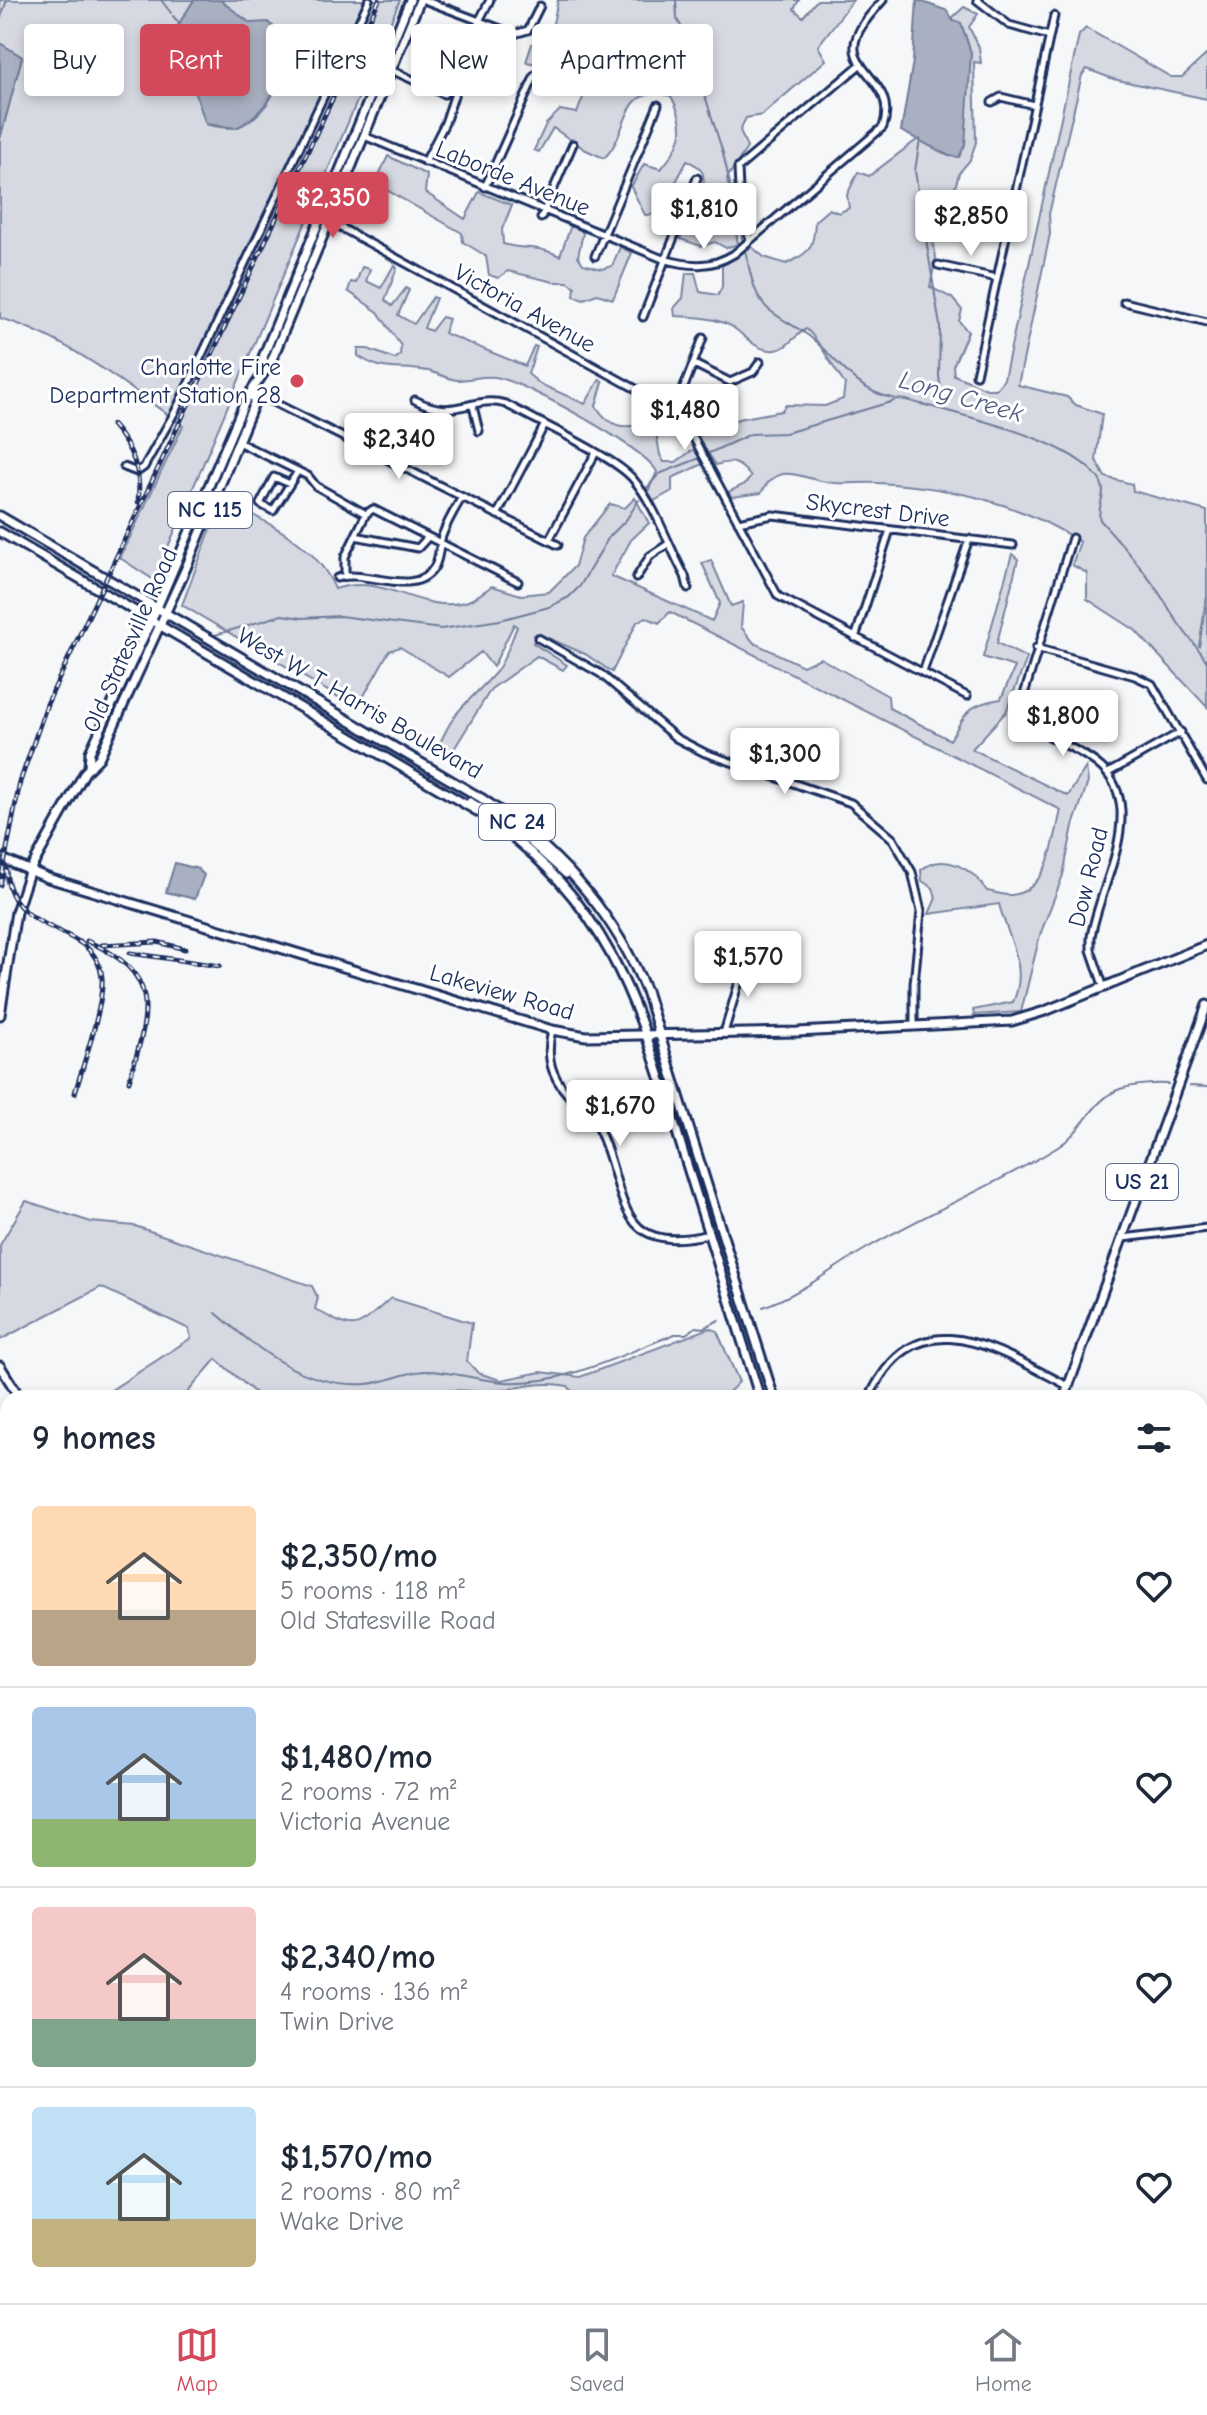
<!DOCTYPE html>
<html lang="en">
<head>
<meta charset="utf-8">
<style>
  body { margin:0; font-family:"Comic Neue",sans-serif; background:#f2f2f3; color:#1f2937; height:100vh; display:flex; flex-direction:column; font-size:30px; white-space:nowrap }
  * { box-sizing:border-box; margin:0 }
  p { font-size:26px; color:#747a83 }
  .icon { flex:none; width:44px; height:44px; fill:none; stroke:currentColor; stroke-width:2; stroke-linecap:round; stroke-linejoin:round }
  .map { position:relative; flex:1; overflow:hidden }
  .sheet { position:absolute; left:0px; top:1390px; width:1208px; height:914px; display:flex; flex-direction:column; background:#fff; border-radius:24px 24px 0 0; box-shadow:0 4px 12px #0003 }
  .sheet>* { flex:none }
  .top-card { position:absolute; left:24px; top:24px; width:800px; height:72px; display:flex; gap:16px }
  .price { position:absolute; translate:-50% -68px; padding:0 18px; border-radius:8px; background:#fff; color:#222; font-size:26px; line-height:52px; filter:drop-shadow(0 2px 4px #0008) }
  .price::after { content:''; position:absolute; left:50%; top:48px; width:24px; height:18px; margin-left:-12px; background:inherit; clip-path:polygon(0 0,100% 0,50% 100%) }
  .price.active { background:#d1495b; color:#fff }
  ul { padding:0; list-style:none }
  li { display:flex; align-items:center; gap:24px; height:200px; padding:0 32px }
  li+li { border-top:2px solid #e0e1e3 }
  li span { display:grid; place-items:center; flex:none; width:224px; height:160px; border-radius:8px; color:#555 }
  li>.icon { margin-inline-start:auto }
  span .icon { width:96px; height:96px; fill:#fffc; stroke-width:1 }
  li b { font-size:34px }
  h2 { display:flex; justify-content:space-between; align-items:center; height:96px; padding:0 32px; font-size:34px }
  .pill { padding:0 28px; border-radius:8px; background:#fff; box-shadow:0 4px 12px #0003; font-size:28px; line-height:72px }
  .pill.active { background:#d1495b; color:#fff }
  .dock { display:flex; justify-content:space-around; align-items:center; height:112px; border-top:2px solid #e0e1e3; background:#fff; font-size:22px; color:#747a83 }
  .dock a { display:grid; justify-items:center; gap:4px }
  .dock .active { color:#d1495b }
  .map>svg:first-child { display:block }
  .green { fill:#d6d9e2; stroke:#7884a0; stroke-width:2 }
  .water { fill:#a9b0c1; stroke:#707c99; stroke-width:2 }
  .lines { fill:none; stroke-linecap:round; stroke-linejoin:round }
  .stream { stroke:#707c99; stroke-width:2 }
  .minor-casing { stroke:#1b2f5e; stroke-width:11 }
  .secondary-casing { stroke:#1b2f5e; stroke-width:13 }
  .primary-casing { stroke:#1b2f5e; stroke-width:13 }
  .motorway-casing { stroke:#1b2f5e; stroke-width:15 }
  .minor { stroke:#fff; stroke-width:5 }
  .secondary { stroke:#fff; stroke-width:7 }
  .primary { stroke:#fff; stroke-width:7 }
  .motorway { stroke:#fff; stroke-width:9 }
  .rail-casing { stroke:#1b2f5e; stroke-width:5 }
  .rail { stroke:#fff; stroke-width:2; stroke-dasharray:6; stroke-linecap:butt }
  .poi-dot { fill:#d1495b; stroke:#fff; stroke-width:3 }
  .labels { text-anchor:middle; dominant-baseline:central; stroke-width:6; stroke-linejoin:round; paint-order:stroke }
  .shield { fill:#fff; stroke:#5f6d8e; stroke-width:2 }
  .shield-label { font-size:22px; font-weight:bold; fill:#1b2f5e }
  .street-label { font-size:24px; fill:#1b2f5e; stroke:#fff }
  .poi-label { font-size:24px; fill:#1b2f5e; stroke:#fff; text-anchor:end }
  .water-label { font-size:26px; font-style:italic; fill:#4d5c81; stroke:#fff }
</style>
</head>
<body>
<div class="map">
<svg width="1207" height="2303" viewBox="0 0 1207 2303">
  <rect width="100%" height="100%" fill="#f6f7f9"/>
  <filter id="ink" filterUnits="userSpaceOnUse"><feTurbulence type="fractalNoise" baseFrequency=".0125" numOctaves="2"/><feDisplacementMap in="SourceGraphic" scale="16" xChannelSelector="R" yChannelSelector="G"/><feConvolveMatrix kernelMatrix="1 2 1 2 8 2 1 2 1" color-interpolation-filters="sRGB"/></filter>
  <g filter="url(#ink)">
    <path class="green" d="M0 0H194L168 42 186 65 206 124C214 127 228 129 237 127 271 117 299 57 274 27 266 19 259 25 250 23 240 21 228 7 220 0H400L154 580 120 558 183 426C128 386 66 337 0 318V139L22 57 0 43Z
      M558 0H799L794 9 803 17 817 0H853L818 46 826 60 762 115 746 118 740 130 747 148 727 178 738 244 726 248 715 242 701 246 680 239 686 226 704 232 709 229C707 220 703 211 703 203 702 183 711 169 687 161L659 214 645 215 631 187 644 164 661 169C683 143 688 127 671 96 619 82 631 133 604 158L586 150 553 128 539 152 534 150 546 124 560 110 577 113 585 92 569 70 526 62 532 44 549 42Z
      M964 7 978 14 969 27 979 47 981 63 974 62 976 142 970 160 959 173 944 228 933 242 936 257 930 287 952 298 962 310 959 321 968 332 953 366 954 375 987 389H996L1004 379 1079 35 1086 28 1171 77H1182L1207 54V99L1113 79 1087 69 1082 75 1049 214 1050 234 1018 385 1067 397 1076 405 1102 414 1096 460 1105 477 1132 484 1133 491 1207 511V707L1135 630 1087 599V573L1072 565 1080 542C1019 502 950 487 878 483 864 482 849 484 835 483 803 482 781 457 761 493L732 497 728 492 745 484 751 477C740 463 733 459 716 465L697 436 738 419 781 411 786 405 825 406 843 399 845 384C834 370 817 336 806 329 795 335 787 349 775 350 756 352 745 335 731 326 714 317 694 317 675 316L674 308 683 298 686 273H695L700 292 718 295 722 287V266L752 247 764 257 786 264C810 253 814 248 815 221L829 209 839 213 849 208 847 195 858 172 869 176 918 139 949 156 971 53 961 23 951 19Z
      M388 156 427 175 425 192 465 219 479 192 512 205 502 229 503 244C527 251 534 244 560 256L570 228 575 224 583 233 578 256 583 264 602 269 612 266 620 247 632 253 613 299 597 294 584 299 574 296 575 287 568 282H554L508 271 498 278 489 275 486 256 463 242 462 233 380 186 378 177Z
      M394 265 397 268 385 300 392 306 406 288 409 290 398 315 414 324 433 297 436 298 424 328 431 331 442 317 449 319 444 333 525 366 534 346 537 347 528 374 540 384 585 404 600 379 603 382 596 406C610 428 624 430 648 422L655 426 660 455 664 462H676L694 449 703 464 672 478V491L654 501 648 491 657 472C647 449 527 384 500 378 485 374 472 380 457 380 447 379 438 373 428 371 399 365 385 374 358 356V349H368L395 359 400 355 401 346 378 312 348 291 351 282 356 283 362 267 370 269 366 281 381 288Z
      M635 498 649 523 631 540 611 576 712 621 720 603 702 563 711 560 731 606 743 602 741 627 754 643 803 666 820 658 888 696 889 708 950 740C966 713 967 704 1001 699L1015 667 983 657 1012 554 1018 559 997 643 1027 658 1006 712 972 749 1068 796 1086 767 1088 782 1073 826 1063 875 1040 935 1021 1012 974 1015 973 1010 1013 1002C1029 967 1008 939 999 904L929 914 936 898 933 888 922 881 921 870C944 851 973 869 987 891 994 892 1005 896 1012 895 1049 890 1054 839 1061 810L670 612 659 623 646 617 637 622 612 672 585 654 537 633 533 643 567 665 563 670 537 656 491 689 451 754 445 756 438 748C455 706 468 704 495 673 505 661 511 641 517 627L514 624 493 667 481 652 449 677 400 647 389 651 357 708 182 605 222 499C264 521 316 542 335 589 385 572 418 614 465 602 474 600 484 591 492 586L521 595 549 592 575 566 583 538 610 504 625 508Z
      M26 1201 91 1222 135 1226 312 1286 318 1298 315 1309C359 1334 354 1330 391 1298L472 1323 467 1361 478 1373 501 1380 541 1372 580 1377 710 1328 717 1331 739 1382 728 1393 713 1398H577L568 1386C543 1381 526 1386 503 1390 487 1393 467 1390 450 1390L447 1398H261L216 1359 183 1398H99L191 1338 189 1329 101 1287 0 1340V1245Z
      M1206 1949 1207 2024 1200 2037V1950Z"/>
    <path class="water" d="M194 0H220L250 23 268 22C306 53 271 112 236 128L206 124 186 65 168 41Z
      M917 0 948 11 953 21 961 23 971 53 965 145 959 157 949 156 901 131 913 61Z
      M0 43 22 57 0 139Z
      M175 863 198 869 204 875 195 899 166 892Z"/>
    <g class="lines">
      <path class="stream" d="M161 0 171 13
        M676 0 677 19 686 35 723 153 743 242
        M173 16 180 24
        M0 20 7 0
        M920 139 915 171 940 326 939 376 944 410
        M745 250C750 269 752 293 767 308 779 319 796 326 809 336 842 362 857 397 906 400 955 414 1069 437 1099 479 1109 494 1096 505 1100 520 1128 550 1153 581 1173 615 1183 632 1197 645 1207 662
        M707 454 751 434 786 433 894 401
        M645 490 659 474 700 458
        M215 635 282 615 302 618 340 616 441 629 500 620 549 607 569 597 580 586 609 537 626 520 639 500
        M1199 646 1207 597
        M1190 1086 1207 1087
        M763 1307C803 1293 832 1268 869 1247 930 1211 997 1185 1058 1147 1082 1132 1093 1099 1120 1089 1133 1085 1154 1083 1168 1084
        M216 1313C260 1351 305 1388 366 1384 386 1383 406 1371 426 1371 452 1371 479 1381 505 1382 565 1385 621 1355 675 1334H686L696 1327 704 1328 719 1320
        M1200 1513H1207
        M0 1880 8 1884
        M462 2296 464 2303"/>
      <g class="minor-casing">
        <path id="minor" d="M424 0 514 34 528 30 540 6
          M977 0 1009 25 1049 36
          M391 70 444 94
          M992 102 1001 97 1034 105
          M364 136 663 259C689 266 710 269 734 254L883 127C899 81 843 71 857 36 862 22 874 11 883 0
          M425 162 445 123 479 21 490 0
          M485 187 535 75
          M966 194 1013 205
          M541 218 573 144
          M327 220 669 407 691 433 778 596 967 696
          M750 240 740 209 738 168 861 64
          M595 256 658 105
          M938 265 997 278
          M1124 302 1207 322
          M643 317 697 178
          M694 364 730 382 753 372 760 362
          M976 375 1054 16
          M253 392 558 545
          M415 400C457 422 471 394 506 404 534 420 615 457 633 479 656 506 668 545 685 576L688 588
          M473 406 479 431
          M674 413 703 338
          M238 442 308 476 316 486 366 514 373 509 518 582
          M124 467 137 472 144 467 176 410 369 0
          M290 484 274 477 260 504 273 511 298 471
          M497 515 544 426
          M738 522 773 515 1013 545
          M355 536 418 548 428 537
          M1072 538 1022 701C1031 753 1116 740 1121 810 1123 853 1098 896 1091 937V950L1104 988
          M549 540 595 454
          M345 575V557L366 514
          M337 578C366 568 416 600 435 566 440 556 439 545 442 536 447 522 455 509 462 497
          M636 578 650 556 668 544
          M538 638 601 674 676 738 705 753 851 803 893 839 912 872 921 911 914 984V1026
          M855 638 890 530
          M1036 648 1135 676 1152 684 1207 780
          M923 672 969 539
          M1108 773 1181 732
          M552 1030C544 1062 554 1083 578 1105 584 1110 592 1115 595 1122 629 1183 608 1259 709 1234
          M724 1033 745 961
          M1123 1238 1207 1228
          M869 1398C916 1295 996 1349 1068 1386
          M1200 1442 1207 1441
          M1200 1613 1207 1614
          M1200 1773 1207 1769
          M1200 2234 1207 2222
          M93 2303 95 2296
          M1159 2303 1162 2296"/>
      </g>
      <g class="secondary-casing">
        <path id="secondary" d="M0 858 48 878 552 1030 586 1036 797 1032 1012 1021 1045 1011 1207 945
          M0 1366 20 1398"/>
      </g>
      <g class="primary-casing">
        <path id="primary" d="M265 365 263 357 410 0
          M0 516 481 798C554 846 613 910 646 991L774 1398
          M0 532 482 814C615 906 639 1009 684 1155 709 1236 734 1317 760 1398
          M89 767 90 752 157 608 246 399 271 362 420 0
          M470 802 509 824 520 826
          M510 833 525 837 566 874
          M0 1015 16 912 29 872 85 772 99 758 186 568 254 403 253 392
          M1064 1398 1207 1005
          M1200 1923 1207 1927
          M732 2303 735 2296"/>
      </g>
      <g class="motorway-casing">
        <path id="motorway" d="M1200 1900 1207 1889
          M1200 2066 1207 2053
          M1200 2090 1207 2079
          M1200 2134 1207 2120
          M1200 2155 1207 2143
          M1200 2182 1207 2175
          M1047 2303 1052 2296
          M1058 2303 1063 2296
          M1099 2303 1104 2296
          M1110 2303 1114 2296"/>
      </g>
      <use href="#minor" class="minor"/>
      <use href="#secondary" class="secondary"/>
      <use href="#primary" class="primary"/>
      <use href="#motorway" class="motorway"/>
      <g class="rail-casing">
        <path id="rail" d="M112 425C132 448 142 471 138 502
          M6 870C11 941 97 920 102 978 104 1005 83 1065 75 1093
          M0 885 20 782 47 704 379 0
          M87 941C164 974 149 1013 129 1081
          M102 945 157 942 185 949
          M130 953 220 966"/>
      </g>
      <use href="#rail" class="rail"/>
    </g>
  </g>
  <circle class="poi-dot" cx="297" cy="381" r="8"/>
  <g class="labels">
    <g class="shield">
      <rect x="168" y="492" width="84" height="36" rx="6"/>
      <rect x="479" y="804" width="76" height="36" rx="6"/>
      <rect x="1106" y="1164" width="72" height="36" rx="6"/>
    </g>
    <g class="shield-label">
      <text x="210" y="510">NC 115</text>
      <text x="517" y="822">NC 24</text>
      <text x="1142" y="1182">US 21</text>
    </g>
    <g class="street-label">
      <text transform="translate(513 178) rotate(22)">Laborde Avenue</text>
      <text transform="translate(525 308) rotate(29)">Victoria Avenue</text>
      <text transform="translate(878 510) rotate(7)">Skycrest Drive</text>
      <text transform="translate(130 640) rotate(-66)">Old Statesville Road</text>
      <text transform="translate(360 703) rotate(30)">West W T Harris Boulevard</text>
      <text transform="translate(1088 877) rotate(-76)">Dow Road</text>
      <text transform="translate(502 992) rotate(16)">Lakeview Road</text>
    </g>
    <g class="poi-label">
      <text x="281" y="367">Charlotte Fire<tspan x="281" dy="28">Department Station 28</tspan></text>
    </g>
    <g class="water-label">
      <text transform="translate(961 397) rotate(16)">Long Creek</text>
    </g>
  </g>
</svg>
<b class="price active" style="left:333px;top:240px">$2,350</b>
<b class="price" style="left:704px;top:251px">$1,810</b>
<b class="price" style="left:971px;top:258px">$2,850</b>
<b class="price" style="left:685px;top:452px">$1,480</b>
<b class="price" style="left:399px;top:481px">$2,340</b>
<b class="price" style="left:1063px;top:758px">$1,800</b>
<b class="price" style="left:785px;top:796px">$1,300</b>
<b class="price" style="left:748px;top:999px">$1,570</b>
<b class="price" style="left:620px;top:1148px">$1,670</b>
<div class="top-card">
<a class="pill">Buy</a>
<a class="pill active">Rent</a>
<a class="pill">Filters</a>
<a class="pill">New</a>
<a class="pill">Apartment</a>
</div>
<section class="sheet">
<h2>9 homes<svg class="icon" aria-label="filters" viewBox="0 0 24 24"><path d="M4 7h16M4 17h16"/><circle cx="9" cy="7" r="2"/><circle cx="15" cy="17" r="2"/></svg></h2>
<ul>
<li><span style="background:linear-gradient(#ffd9b3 65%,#b9a48a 0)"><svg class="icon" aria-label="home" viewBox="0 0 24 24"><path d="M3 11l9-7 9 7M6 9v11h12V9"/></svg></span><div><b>$2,350/mo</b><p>5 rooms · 118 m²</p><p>Old Statesville Road</p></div><svg class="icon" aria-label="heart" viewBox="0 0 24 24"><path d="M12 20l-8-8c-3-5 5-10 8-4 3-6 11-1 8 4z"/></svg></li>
<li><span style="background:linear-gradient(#a9c7e8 70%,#8fb573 0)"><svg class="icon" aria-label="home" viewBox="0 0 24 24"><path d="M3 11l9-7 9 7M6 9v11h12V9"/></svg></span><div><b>$1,480/mo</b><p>2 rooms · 72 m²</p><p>Victoria Avenue</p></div><svg class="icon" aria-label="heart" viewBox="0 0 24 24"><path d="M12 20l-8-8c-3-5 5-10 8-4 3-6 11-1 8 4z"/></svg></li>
<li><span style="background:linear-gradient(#f6c9c9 70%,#7fa58c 0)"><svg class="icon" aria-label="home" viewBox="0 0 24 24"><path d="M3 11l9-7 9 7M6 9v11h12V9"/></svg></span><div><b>$2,340/mo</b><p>4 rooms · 136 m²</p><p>Twin Drive</p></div><svg class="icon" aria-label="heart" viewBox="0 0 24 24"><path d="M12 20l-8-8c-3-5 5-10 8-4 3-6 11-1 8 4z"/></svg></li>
<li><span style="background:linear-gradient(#bfe0f5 70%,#c2b280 0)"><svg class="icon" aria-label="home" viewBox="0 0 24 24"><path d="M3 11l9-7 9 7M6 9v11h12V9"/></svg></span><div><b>$1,570/mo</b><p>2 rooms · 80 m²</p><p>Wake Drive</p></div><svg class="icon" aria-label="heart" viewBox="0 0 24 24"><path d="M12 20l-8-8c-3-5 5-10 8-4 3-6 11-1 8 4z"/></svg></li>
</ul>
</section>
</div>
<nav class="dock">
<a class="active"><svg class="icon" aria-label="map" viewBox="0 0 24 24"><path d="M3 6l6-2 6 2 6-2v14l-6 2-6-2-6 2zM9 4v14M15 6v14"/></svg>Map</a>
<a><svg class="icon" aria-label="saved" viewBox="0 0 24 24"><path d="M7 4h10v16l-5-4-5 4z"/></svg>Saved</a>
<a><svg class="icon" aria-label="home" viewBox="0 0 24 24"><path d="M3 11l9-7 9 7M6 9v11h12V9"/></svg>Home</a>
</nav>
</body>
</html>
